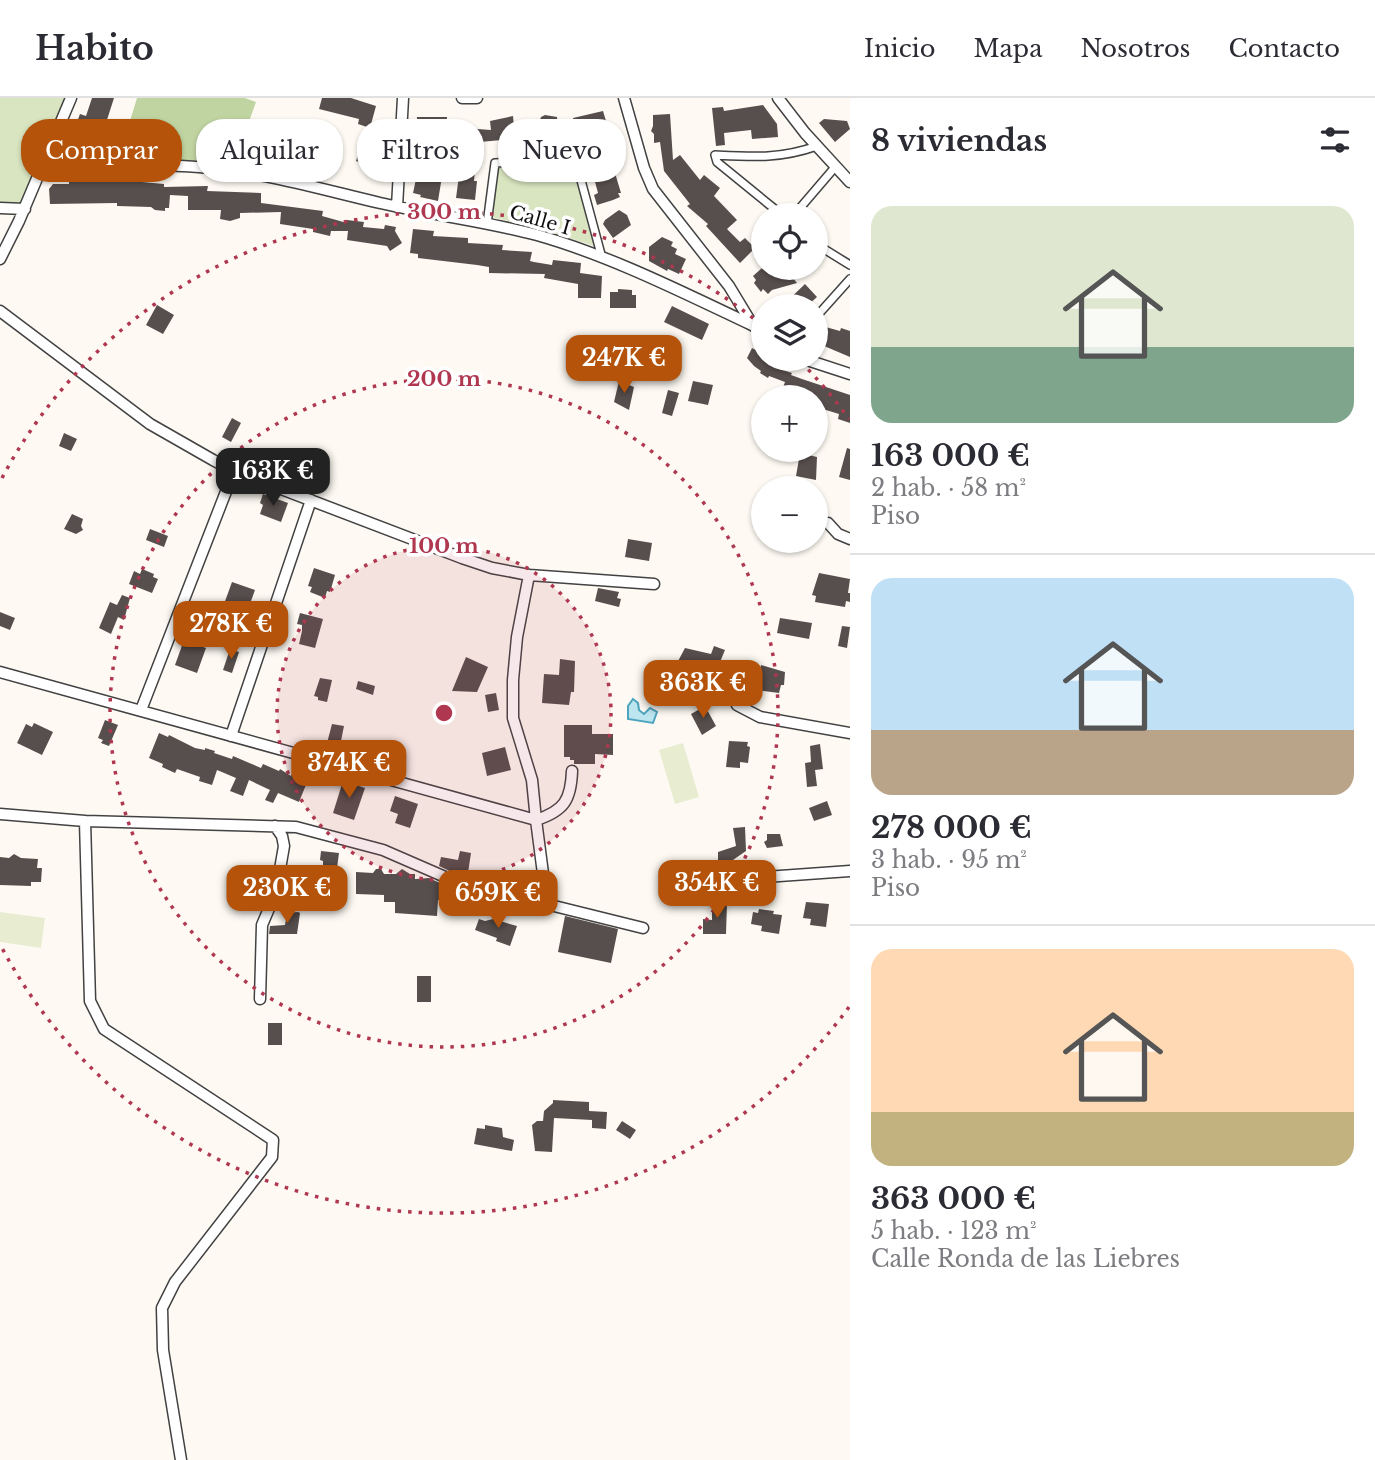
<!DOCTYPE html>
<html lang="es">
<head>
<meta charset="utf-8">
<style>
  body { margin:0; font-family:"Libre Baskerville",serif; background:#f2f2f3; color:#2b2b33; height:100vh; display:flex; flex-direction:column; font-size:26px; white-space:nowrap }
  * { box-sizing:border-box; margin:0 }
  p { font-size:23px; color:#7c7c81 }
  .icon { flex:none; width:38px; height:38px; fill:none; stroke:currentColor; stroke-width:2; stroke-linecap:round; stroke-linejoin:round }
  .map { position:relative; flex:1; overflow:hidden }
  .side { display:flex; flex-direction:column; background:#fff; width:525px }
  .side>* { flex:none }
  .top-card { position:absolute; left:21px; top:21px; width:665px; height:63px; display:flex; gap:14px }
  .controls { position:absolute; left:751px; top:105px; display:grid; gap:14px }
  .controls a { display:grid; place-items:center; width:77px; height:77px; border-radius:50%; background:#fff; box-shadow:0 2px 5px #0004; font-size:35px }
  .price { position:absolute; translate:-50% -60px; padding:0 16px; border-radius:14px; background:#b45309; color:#fff; font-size:23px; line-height:46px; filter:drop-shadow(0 2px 4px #0008) }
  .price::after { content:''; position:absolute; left:50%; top:42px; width:21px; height:16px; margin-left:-10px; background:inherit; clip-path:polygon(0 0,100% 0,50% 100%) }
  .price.on { background:#222; color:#fff }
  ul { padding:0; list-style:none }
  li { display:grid; align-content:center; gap:14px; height:371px; padding:0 21px }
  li+li { border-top:2px solid #e1e1e2 }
  li span { display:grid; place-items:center; height:217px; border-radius:21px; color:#555 }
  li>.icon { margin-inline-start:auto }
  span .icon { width:126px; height:126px; fill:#fffc; stroke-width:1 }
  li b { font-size:30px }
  h2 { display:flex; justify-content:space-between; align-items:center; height:84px; padding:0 21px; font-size:30px }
  .tag { padding:0 24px; border-radius:28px; background:#fff; box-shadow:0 2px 5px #0004; font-size:24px; line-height:63px }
  .tag.on { background:#b45309; color:#fff }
  header { display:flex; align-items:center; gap:42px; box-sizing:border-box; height:98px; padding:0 35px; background:#fff; border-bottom:2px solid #e1e1e2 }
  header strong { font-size:33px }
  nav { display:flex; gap:38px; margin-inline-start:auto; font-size:24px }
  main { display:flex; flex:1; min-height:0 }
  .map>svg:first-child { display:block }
  .green { fill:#d9e5c0 }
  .forest { fill:#c0d4a1 }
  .pitch { fill:#e8edd1 }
  .water { fill:#bde5f0; stroke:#4ca4be; stroke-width:2 }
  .building { fill:#574f4d }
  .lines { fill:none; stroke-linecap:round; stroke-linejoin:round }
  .pedestrian-casing { stroke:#424242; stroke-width:10 }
  .minor-casing { stroke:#424242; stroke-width:13 }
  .pedestrian { stroke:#fff; stroke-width:7 }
  .minor { stroke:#fff; stroke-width:10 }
  .ring { fill:none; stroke:#b03750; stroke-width:3.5; stroke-dasharray:3.5 7 }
  .labels { text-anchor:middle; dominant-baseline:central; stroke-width:7; stroke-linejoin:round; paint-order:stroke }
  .street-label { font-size:19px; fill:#0f0f0f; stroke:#fff }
  .centre { fill:#b03750; stroke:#fff; stroke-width:3.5 }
  .ring-label { font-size:21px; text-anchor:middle; font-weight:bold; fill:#b03750; stroke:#fff; stroke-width:7; stroke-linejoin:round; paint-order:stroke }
</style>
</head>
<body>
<header>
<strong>Habito</strong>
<nav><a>Inicio</a><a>Mapa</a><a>Nosotros</a><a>Contacto</a></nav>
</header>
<main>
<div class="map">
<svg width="850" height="1362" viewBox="0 0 850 1362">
  <rect width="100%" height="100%" fill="#fefaf3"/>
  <path class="green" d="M0 0H71L25 111 0 110Z
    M572 65 594 148 539 130 491 119 497 67Z"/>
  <path class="forest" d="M137 0H245L256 4 234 65 119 59Z"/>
  <path class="pitch" d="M683 645 699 699 675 706 659 652Z
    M0 814 45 820 41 850 0 844Z"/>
  <path class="water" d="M633 601 638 605 639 612 644 616 650 610 657 614 653 625 628 621V608Z"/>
  <path class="building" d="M92 0H114L106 25 119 29 117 37 102 33 97 47 93 45 92 48 79 45 78 48 69 45 80 16 86 18Z
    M322 0H351L376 8 370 30 358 26 359 21 319 11Z
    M763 7 777 26 778 39 752 41 751 32 724 35 725 47 716 48 712 10 723 9 724 13Z
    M603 13 618 63 612 65 621 95H618L620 99 613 102 597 107 594 97 598 95 583 39 578 40 573 20Z
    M670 16 673 62 680 57 700 82 704 77 720 90 714 98 737 122 727 131 740 144 745 140 755 150 740 165 706 128 708 126 687 108 690 106 664 73 660 44 654 45V36L651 33 653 28V17Z
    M545 17 557 19 559 40 537 44V39L480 44 479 50 462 48 464 30 491 32 490 23 513 18 514 29 534 28V25H539L541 19Z
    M417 19H447L446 35H443L442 60H445L438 103 420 99 421 97 413 95 419 67H415Z
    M824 21 847 23 850 31 835 44 819 25Z
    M253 29 278 35 272 61 255 56 256 52 248 50Z
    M364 38 381 43 379 55 385 57 379 78 365 74 367 67 356 63Z
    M460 70 475 72 474 83H477L475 102 456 100Z
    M69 83 142 84 164 86V89L208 88 207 93 261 95V105L323 113 322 118 347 125V122L364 124 363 129 384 131 385 127 396 129 395 133 402 145 390 153 387 148 347 142 348 133H331L330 138 313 134V131L280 126 281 114 240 115V120L230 123 220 121 221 112H188V98L170 97 169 110H165V113L155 112 151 109 117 108V105L50 106 49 91 53 86H69Z
    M619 112 627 117 631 127 613 140 603 126 605 122Z
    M413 131 434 133 433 138 468 140V145L503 147 502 152 532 154 530 163 534 164 552 167 553 162 581 165 580 175 602 178 601 200H578V186L544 180 545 176 489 175V169L477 167 418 160V156L410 155Z
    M662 139 673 144 671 148 677 151 675 156 686 161 679 176 668 171 667 173 649 163V149Z
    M762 170H785L797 185 772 192 768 196 763 191 761 194 754 185 756 182 753 178Z
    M805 186 817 199 807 208H782Z
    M618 191 632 192V197H636V210H610V194H618Z
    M157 207 174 217 163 236 146 227Z
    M672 208 709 226 702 242 664 224Z
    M822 228 840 233 841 230 850 233V259L817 245Z
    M629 238 638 240 637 248 640 249 637 264 626 261 628 255 625 254Z
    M752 250 763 256V261H771L776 264 773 269 792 275 791 277 802 281 850 297V325L838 321 839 316 816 309V299H787L788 297 781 295 785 284 769 278 768 280 760 275 761 273 754 268 747 260Z
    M619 283 634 289 629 312 614 304Z
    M693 283 713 287 708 307 688 303Z
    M668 292 679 295 672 318 662 315Z
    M232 320 241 325 231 344 222 339Z
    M64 335 77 341 71 353 59 348Z
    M847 350 850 351V382L839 379Z
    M800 355 817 359 816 382 796 378Z
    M263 396 288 405 281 424 260 416 263 407 260 405Z
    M72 416 83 421 81 428 83 432 76 436 64 431Z
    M150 431 168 438 164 449 146 442Z
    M628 441 652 445 649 463 625 459Z
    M314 470 335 477 330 494 327 493 325 500 310 494 312 489 308 488Z
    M142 471 154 476 153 479 158 481 152 495 129 486 134 473 140 476Z
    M819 475 850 481 848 495H850V504L846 503 845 509 815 504 816 498 812 497Z
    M232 484 255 492 247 514 224 506Z
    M598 490 619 494 617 500 621 501 619 509 595 503Z
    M122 497 130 500 124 522 118 519 111 536 99 530 110 504 117 507Z
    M0 514 15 520 10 532 0 528Z
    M300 515 323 521 315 550 299 546 302 533V527L297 526Z
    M780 520 812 525 809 541 777 535Z
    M842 528 850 529 847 550 838 548Z
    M184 542 206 550 197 575 175 567Z
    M714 548 725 552 713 581 676 567 685 550 711 556Z
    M230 551 239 554 232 575 223 572Z
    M466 559 488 569 477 594 452 593Z
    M560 561 575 563 574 594H571L569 607 542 605 544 576 559 577Z
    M761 567 785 574 784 587H781L779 595 756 592Z
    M320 580 332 582 327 604 318 602V599L314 598Z
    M358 583 375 588 373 597 356 591Z
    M496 595 499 612 488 614 485 597Z
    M705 608 716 628 702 637 691 616Z
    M105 622 118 627 109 648 101 645 103 642 98 640Z
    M34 625 53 634 42 657 17 645 26 626 32 629Z
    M332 626 344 628 340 648 327 645Z
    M564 627H592V636H613V657L595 656V666H574V662H570V659H564Z
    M159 635 168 639 169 637 195 650 205 652V650L215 653 214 655 232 661 233 658 261 670 263 666 279 673 280 671 291 678 294 670 310 677 299 704 278 695 273 705 265 702 270 692 249 682 243 698 230 693 236 680 217 672 212 687 199 683 200 679 177 671 175 675 162 669 163 666 149 660Z
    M729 643 748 644 747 648 750 649 748 665 740 664V670L726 669Z
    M820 646 823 671 815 672 817 688 807 689 805 665 811 664 810 648Z
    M376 648 388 652 384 667 372 663Z
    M505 649 511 672 487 678 482 655Z
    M343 683 365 690 354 722 333 715Z
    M395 698 418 706 410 730 395 725 398 716 390 713Z
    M827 703 832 717 814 723 809 710Z
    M745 729 746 753 730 764 718 765V754L736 748 733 730Z
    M767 736H780L783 748 767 750 764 744 767 742Z
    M321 753 339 755 337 770 323 769V763L320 762Z
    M460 753 471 755 468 775H454L439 768 441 759 458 762Z
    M14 756 21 760 38 761 37 770H42L41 784H31V788L0 787V759L9 760Z
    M288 770H301L300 778 323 779 322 792 299 790V799L282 798Z
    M376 771H381L384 776H396L402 771 410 776H415V781L429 780 440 785V793L444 792V802H438L437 818 395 815V804H384V797L356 796V774L373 775Z
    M806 804 829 806 826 829 810 827 811 821 803 820Z
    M712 805H727L726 836H703V821L712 822Z
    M759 811 774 813 773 816 782 817 779 836 761 833 762 828 751 826 753 814 758 815Z
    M298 814 300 815 297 836H269L270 828 285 827 287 815Z
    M565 818 618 831 611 865 558 854Z
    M479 821 485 823 493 821 517 828 510 848 496 843 497 840 475 832Z
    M417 878H431V904H417Z
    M268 925H282V947H268Z
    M553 1002 589 1004V1013L607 1014 606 1031 592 1030V1022L554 1020 552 1054 535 1053 532 1027 537 1023H543L544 1013 553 1005Z
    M622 1023 636 1032 630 1041 616 1032Z
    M485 1027 502 1030 503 1039 514 1042 512 1053 474 1046 477 1030 485 1031Z"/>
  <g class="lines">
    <g class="pedestrian-casing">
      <path id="pedestrian" d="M572 49 602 160
        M782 117 717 64 715 57C753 59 780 61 817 48
        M794 117 836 68
        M487 126 495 65 575 61
        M816 146 850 167
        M816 219 850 181"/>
    </g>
    <g class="minor-casing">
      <path id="minor" d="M462 0H477
        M624 0 644 70 653 91 729 188 752 226
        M778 0 805 35 850 84
        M44 64C99 66 154 65 209 70 267 75 324 92 380 105 432 117 485 123 537 137 611 158 682 194 752 227L763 234
        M397 109 403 0
        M0 110 25 111
        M0 161 19 123 71 0
        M0 213 150 326 213 362 234 373 462 460 492 470 529 477 517 539 513 582V620L532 682 536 722 0 574
        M804 261 850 276
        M828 425 838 436 850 441
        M529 477 654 486
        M737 607 760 619 850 635
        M141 612 234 373
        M231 638 311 402
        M0 716 85 723 90 903 104 931 273 1042 272 1059 175 1184 162 1210 163 1252 181 1362
        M85 723 296 729 383 752 459 785 527 804 542 805 545 791 536 722C564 713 571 702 572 673
        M750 780 850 773
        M542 805 643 830
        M260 901 262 827 276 794 284 748 282 738 275 728"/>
    </g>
    <use href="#pedestrian" class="pedestrian"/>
    <use href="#minor" class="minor"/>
  </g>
  <circle cx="444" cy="615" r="167" fill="#b03750" fill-opacity=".12"/>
  <g class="ring">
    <circle cx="444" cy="615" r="167"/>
    <circle cx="444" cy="615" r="334"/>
    <path d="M849 909A501 501 0 0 1 2 850M2 380A501 501 0 0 1 763 228M801 264A501 501 0 0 1 849 321"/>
  </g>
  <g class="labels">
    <g class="street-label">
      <text transform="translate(540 122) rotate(16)">Calle I</text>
    </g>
  </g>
  <circle cx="444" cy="615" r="10" class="centre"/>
  <g class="ring-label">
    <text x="444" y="121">300 m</text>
    <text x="444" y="288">200 m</text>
    <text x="444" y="455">100 m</text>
  </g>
</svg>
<div class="controls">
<a><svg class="icon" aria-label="locate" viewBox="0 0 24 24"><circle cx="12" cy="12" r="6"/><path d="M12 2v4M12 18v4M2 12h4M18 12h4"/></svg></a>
<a><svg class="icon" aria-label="layers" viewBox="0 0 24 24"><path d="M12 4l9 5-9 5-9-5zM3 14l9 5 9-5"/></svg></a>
<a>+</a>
<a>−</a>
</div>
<b class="price" style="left:624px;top:297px">247K €</b>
<b class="price on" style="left:273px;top:410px">163K €</b>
<b class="price" style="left:231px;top:563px">278K €</b>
<b class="price" style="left:703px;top:622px">363K €</b>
<b class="price" style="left:349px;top:702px">374K €</b>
<b class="price" style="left:717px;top:822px">354K €</b>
<b class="price" style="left:287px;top:827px">230K €</b>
<b class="price" style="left:498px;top:832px">659K €</b>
<div class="top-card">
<a class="tag on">Comprar</a>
<a class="tag">Alquilar</a>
<a class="tag">Filtros</a>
<a class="tag">Nuevo</a>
</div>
</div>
<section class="side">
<h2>8 viviendas<svg class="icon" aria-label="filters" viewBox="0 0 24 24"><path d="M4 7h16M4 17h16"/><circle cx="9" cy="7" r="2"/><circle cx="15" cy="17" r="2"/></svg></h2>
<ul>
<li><span style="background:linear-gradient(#dfe7d0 65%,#7fa58c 0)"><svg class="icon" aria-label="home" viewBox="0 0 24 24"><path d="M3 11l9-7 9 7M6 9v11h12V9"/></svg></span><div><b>163 000 €</b><p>2 hab. · 58 m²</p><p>Piso</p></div></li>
<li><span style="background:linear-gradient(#bfe0f5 70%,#b9a48a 0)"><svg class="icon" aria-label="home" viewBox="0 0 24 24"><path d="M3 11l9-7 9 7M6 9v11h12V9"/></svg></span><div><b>278 000 €</b><p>3 hab. · 95 m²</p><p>Piso</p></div></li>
<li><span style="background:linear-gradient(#ffd9b3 75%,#c2b280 0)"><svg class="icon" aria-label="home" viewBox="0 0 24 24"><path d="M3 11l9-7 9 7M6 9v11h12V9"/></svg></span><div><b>363 000 €</b><p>5 hab. · 123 m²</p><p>Calle Ronda de las Liebres</p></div></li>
</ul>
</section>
</main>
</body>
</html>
